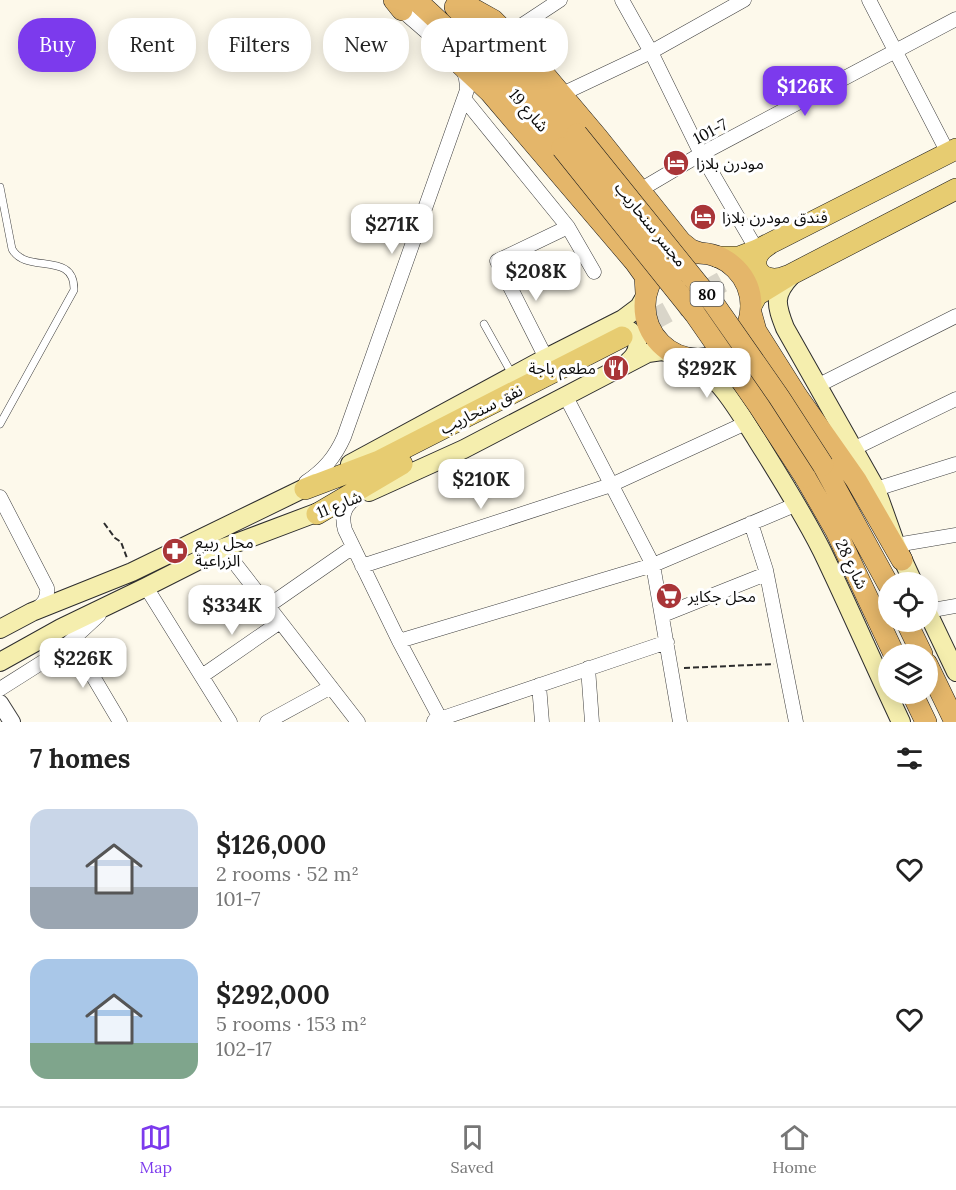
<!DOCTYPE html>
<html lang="en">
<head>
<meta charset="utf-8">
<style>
  body { margin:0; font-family:Lora,"Noto Sans Arabic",serif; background:#f2f2f2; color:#222; height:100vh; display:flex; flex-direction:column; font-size:22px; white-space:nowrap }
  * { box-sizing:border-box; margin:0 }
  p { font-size:20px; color:#767676 }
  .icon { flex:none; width:33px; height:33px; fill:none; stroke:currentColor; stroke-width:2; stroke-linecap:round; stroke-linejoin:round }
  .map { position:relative; height:722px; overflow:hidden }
  .panel { display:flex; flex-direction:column; background:#fff; flex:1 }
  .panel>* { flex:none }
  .banner { position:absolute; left:18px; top:18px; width:600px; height:54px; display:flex; gap:12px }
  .tools { position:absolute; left:878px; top:572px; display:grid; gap:12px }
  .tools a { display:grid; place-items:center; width:60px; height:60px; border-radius:50%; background:#fff; box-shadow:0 3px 15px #0003; font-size:30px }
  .price { position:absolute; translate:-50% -51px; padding:0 14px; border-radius:12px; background:#fff; color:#222; font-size:20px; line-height:39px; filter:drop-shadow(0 2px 3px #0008) }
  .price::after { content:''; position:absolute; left:50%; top:36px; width:18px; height:14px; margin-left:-9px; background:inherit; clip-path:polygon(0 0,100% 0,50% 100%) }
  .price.active { background:#7c3aed; color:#fff }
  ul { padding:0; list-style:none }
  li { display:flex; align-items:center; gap:18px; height:150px; padding:0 30px }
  li span { display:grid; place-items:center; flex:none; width:168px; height:120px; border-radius:18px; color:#555 }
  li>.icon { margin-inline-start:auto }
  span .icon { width:72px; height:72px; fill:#fffc; stroke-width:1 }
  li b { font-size:26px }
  h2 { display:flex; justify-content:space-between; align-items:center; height:72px; padding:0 30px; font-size:26px }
  .pill { padding:0 21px; border-radius:24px; background:#fff; box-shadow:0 3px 15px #0003; font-size:21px; line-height:54px }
  .pill.active { background:#7c3aed; color:#fff }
  .tab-bar { display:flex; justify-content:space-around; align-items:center; height:84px; border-top:2px solid #e0e0e0; background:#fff; font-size:16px; color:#767676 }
  .tab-bar a { display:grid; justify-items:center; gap:3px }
  .tab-bar .active { color:#7c3aed }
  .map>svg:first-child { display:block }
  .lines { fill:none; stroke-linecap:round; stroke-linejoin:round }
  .primary-tunnel { stroke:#d9d5c9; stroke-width:21; stroke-dasharray:21 10; stroke-linecap:butt }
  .service-casing { stroke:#3e3e3e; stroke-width:8 }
  .minor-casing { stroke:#3e3e3e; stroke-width:15 }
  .tertiary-casing { stroke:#3e3e3e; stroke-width:18 }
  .secondary-casing { stroke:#2d2d2d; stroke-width:20 }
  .primary-casing { stroke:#1c1c1c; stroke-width:22 }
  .trunk-casing { stroke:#1c1c1c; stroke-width:22 }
  .path { stroke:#2d2d2d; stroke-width:2; stroke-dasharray:6 3; stroke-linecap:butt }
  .service { stroke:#fff; stroke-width:7 }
  .minor { stroke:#fff; stroke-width:14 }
  .tertiary { stroke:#fff; stroke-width:16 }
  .secondary { stroke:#f5eeae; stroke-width:18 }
  .primary { stroke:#e7cc71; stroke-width:21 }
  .trunk { stroke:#e4b66a; stroke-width:21 }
  .trunk-bridge-casing { stroke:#1c1c1c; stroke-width:22; stroke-linecap:butt }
  .trunk-bridge { stroke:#e4b66a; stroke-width:21 }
  .labels { text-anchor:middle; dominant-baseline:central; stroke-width:6; stroke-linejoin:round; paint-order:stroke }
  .shield { fill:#fff; stroke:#545454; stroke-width:1.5 }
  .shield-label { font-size:15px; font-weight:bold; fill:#0b0b0b }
  .street-label { font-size:16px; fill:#0b0b0b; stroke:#fff }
  .poi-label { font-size:16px; fill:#0b0b0b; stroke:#fff; text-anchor:start }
</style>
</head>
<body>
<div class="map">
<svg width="956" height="722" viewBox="0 0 956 722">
  <rect width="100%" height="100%" fill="#fdf9eb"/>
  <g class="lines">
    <path class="primary-tunnel" d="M622 337 762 260"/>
    <g class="service-casing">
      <path id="service" d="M0 187 12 249C26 275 75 250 74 290L0 424
        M484 324 512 374"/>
    </g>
    <g class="minor-casing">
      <path id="minor" d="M622 0 651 52 701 154 757 250
        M869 0 948 153
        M507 35 560 0
        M562 94 651 52 744 0
        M465 100 568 227 594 272
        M640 190 701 154 956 19
        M546 358 497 261 568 227
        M817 386 956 316
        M565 395 653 565 680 722
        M853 449 956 399
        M306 482C324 470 335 457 344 437L467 90C467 82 466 75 462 68 447 47 416 24 397 6
        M876 489 956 464
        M0 497 47 588C48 599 43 604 35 610
        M356 498C344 506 341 516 345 530L399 641 442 722
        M751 523 766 570 796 722
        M896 545 956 535
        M223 548 358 722
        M362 566 611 485 746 423
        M146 587 230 722
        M268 606 353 547
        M927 611 956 606
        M663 615 766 574
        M72 641 120 722
        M399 641 653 565 797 504
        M588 668 592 722
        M202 676 280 622
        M539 685 542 722
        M0 689 60 651 99 615
        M434 721 667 642
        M267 722 331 687"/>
    </g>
    <g class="tertiary-casing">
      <path id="tertiary" d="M0 703 12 722"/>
    </g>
    <g class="secondary-casing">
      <path id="secondary" d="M791 276C773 295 776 305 785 328L876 489 896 545 913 582
        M607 328C631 320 649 345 628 362
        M682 357C718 372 737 409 757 440 780 477 803 513 822 551 849 607 874 665 901 722
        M350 464 546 358 623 319 639 307 646 295
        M369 492 464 449 648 353 662 351 677 355
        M927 611 956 672
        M0 629 32 612 132 572 315 483
        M0 662 61 628 146 587 223 548 329 508"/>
    </g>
    <g class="primary-casing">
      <path id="primary" d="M768 245C743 260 760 288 787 276
        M718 257H739L757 250 956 149
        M751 306 757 295 788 276 956 189
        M305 489 379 461 622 337
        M317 514 402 464"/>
    </g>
    <g class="trunk-casing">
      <path id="trunk" d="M394 0 402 10
        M416 0 503 81 562 148
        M457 0 493 20 528 55 598 138 681 242 691 250 700 253
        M455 7 515 65 577 134
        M454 58 490 92 635 262 645 276 646 293
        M645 306a53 53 0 1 1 106 0a53 53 0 1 1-106 0Z
        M751 313 756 331 797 396 856 480 902 560
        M823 465 888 584
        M805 477 836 531 894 654
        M906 621 922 654
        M927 664 955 722
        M912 693 926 722"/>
    </g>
    <path class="path" d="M104 523 115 538 121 542 127 558
      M684 668 774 664"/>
    <use href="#service" class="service"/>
    <use href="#minor" class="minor"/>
    <use href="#tertiary" class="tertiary"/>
    <use href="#secondary" class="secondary"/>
    <use href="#primary" class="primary"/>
    <use href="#trunk" class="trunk"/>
    <g class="trunk-bridge-casing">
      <path id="trunk-bridge" d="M577 134 714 304 779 397 823 465
        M562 148 695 314 759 406 805 477"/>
    </g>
    <use href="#trunk-bridge" class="trunk-bridge"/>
  </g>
  <defs>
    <g id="hotel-disc" transform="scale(1.35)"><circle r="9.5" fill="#a93538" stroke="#fff"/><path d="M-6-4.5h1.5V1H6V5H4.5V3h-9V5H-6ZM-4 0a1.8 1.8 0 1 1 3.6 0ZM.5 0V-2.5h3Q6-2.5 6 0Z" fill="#fff"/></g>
    <g id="restaurant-disc" transform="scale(1.35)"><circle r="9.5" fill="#a93538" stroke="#fff"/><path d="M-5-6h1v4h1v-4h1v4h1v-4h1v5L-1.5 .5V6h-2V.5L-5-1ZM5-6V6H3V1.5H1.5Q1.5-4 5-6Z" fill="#fff"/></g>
    <g id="pharmacy-disc" transform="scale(1.35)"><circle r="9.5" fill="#a93538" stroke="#fff"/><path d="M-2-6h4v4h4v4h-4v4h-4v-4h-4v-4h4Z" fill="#fff"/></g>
    <g id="supermarket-disc" transform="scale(1.35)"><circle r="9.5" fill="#a93538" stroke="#fff"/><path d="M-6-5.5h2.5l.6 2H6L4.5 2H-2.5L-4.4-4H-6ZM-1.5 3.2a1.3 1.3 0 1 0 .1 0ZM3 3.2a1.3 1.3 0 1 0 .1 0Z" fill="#fff"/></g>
  </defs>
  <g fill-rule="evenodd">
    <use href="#hotel-disc" x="676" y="163"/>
    <use href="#hotel-disc" x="703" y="217"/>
    <use href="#restaurant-disc" x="616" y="368"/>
    <use href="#pharmacy-disc" x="175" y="551"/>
    <use href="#supermarket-disc" x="669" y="596"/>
  </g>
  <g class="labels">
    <rect class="shield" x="690.5" y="282" width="33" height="24" rx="4.5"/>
    <g class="shield-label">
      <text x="707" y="294">80</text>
    </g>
    <g class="street-label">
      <text transform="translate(529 110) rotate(49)">شارع 19</text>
      <text transform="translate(710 131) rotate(-28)">101-7</text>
      <text transform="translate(651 224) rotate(51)">مجسر سنحاريب</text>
      <text transform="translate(481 409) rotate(-27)">نفق سنحاريب</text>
      <text transform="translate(339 504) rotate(-22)">شارع 11</text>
      <text transform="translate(852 564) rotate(64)">شارع 28</text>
    </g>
    <g class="poi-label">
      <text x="696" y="163">مودرن بلازا</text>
      <text x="722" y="217">فندق مودرن بلازا</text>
      <text x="596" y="368" text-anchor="end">مطعم باجة</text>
      <text x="195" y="542">محل ربيع<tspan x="195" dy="18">الزراعية</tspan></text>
      <text x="688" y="596">محل جكاير</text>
    </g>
  </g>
</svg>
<div class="tools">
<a><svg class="icon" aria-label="locate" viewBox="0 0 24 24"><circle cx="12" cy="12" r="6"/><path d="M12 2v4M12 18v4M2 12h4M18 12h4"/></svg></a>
<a><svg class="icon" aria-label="layers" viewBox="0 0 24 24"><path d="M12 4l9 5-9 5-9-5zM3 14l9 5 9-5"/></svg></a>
</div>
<b class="price active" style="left:805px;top:117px">$126K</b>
<b class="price" style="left:392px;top:255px">$271K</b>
<b class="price" style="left:536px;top:302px">$208K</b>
<b class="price" style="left:707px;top:399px">$292K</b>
<b class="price" style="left:481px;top:510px">$210K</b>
<b class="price" style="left:232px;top:636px">$334K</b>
<b class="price" style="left:83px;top:689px">$226K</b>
<div class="banner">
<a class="pill active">Buy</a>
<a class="pill">Rent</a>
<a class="pill">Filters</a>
<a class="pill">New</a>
<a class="pill">Apartment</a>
</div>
</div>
<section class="panel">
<h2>7 homes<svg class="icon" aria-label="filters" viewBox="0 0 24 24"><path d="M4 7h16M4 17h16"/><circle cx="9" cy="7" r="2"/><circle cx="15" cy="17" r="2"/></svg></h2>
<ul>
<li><span style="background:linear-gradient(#c9d6e8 65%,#9aa5b1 0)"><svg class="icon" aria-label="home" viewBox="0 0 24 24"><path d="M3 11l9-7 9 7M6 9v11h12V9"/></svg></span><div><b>$126,000</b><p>2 rooms · 52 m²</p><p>101-7</p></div><svg class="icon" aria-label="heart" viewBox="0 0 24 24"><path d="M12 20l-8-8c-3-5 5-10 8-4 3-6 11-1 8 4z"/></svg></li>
<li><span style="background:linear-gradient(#a9c7e8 70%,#7fa58c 0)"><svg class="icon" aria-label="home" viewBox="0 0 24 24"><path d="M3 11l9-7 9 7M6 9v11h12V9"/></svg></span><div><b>$292,000</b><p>5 rooms · 153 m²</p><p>102-17</p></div><svg class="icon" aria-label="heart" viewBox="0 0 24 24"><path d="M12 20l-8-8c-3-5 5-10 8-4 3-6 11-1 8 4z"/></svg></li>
</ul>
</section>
<nav class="tab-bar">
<a class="active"><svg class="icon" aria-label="map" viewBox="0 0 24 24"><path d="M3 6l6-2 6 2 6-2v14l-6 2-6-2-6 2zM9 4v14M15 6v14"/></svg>Map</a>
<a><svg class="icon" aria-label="saved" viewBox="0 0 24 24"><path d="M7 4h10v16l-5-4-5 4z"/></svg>Saved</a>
<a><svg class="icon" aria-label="home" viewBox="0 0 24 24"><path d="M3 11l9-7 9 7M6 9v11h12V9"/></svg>Home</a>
</nav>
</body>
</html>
